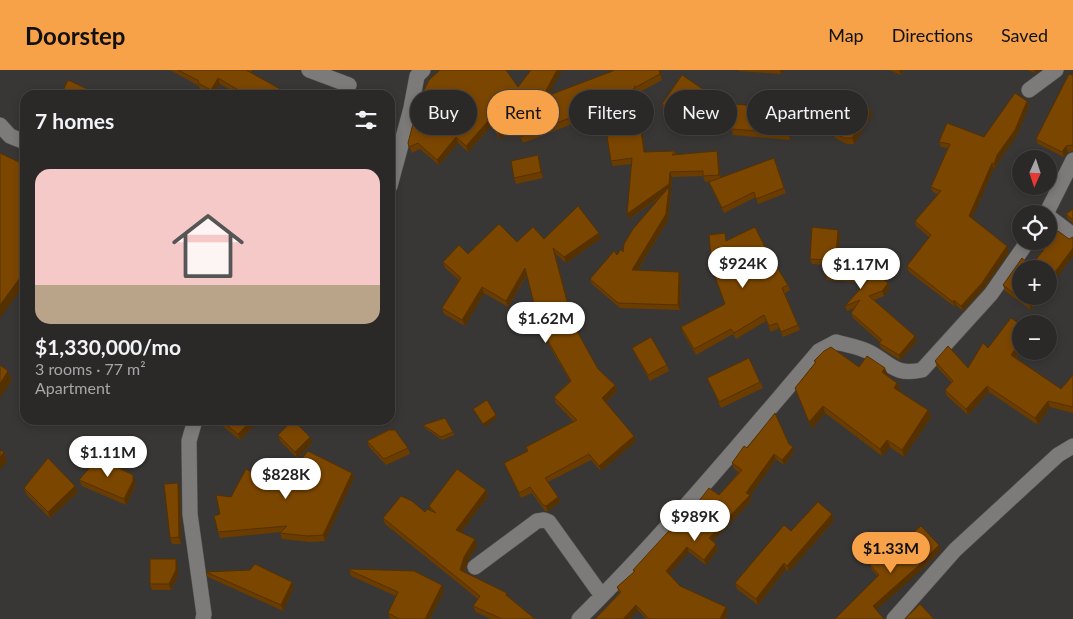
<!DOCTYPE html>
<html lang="en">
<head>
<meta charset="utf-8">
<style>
  body { margin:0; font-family:Lato,sans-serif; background:#373534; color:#f1f3f6; height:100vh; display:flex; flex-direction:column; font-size:19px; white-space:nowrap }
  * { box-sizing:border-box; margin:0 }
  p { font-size:16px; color:#a6a6a8 }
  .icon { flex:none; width:28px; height:28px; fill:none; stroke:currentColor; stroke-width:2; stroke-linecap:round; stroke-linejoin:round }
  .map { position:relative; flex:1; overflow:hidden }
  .side { position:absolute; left:20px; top:20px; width:375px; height:335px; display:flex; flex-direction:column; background:#2b2928; border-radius:15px; box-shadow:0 2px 8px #0003,0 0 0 1px #474545 }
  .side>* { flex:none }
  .banner { position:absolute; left:410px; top:20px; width:475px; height:45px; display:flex; gap:10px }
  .needle { width:32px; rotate:183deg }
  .fabs { position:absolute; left:1012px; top:80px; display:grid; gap:10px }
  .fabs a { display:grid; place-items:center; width:45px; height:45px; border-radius:50%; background:#2b2928; box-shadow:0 2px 8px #0003,0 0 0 1px #474545; font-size:25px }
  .price { position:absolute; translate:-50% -42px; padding:0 11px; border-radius:18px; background:#fff; color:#222; font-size:16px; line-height:32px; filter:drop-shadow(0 1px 2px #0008) }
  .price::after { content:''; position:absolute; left:50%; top:30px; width:15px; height:11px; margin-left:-8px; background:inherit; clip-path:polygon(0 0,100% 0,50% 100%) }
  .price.selected { background:#f7a149; color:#111 }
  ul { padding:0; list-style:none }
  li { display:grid; align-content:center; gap:10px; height:265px; padding:0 15px }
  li+li { border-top:1px solid #474545 }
  li span { display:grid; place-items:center; height:155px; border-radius:15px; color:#555 }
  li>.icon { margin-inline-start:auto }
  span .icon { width:90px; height:90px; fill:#fffc; stroke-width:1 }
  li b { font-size:21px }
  h2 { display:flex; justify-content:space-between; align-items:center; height:60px; padding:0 15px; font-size:21px }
  .chip { padding:0 18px; border-radius:22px; background:#2b2928; box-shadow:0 2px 8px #0003,0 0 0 1px #474545; font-size:18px; line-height:45px }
  .chip.selected { background:#f7a149; color:#111 }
  header { display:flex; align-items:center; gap:30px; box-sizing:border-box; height:70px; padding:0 25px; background:#f7a149; color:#111 }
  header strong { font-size:24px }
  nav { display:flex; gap:28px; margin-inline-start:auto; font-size:18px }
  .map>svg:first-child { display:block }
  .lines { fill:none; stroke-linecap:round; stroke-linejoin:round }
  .street-casing { stroke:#555453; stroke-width:16 }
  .street { stroke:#7d7b79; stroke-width:15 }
  .wall { fill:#6a3c00 }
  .shaded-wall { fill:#563100 }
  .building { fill:#7b4600; stroke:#563100 }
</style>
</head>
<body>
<header>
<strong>Doorstep</strong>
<nav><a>Map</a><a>Directions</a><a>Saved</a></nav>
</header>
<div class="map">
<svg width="1073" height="549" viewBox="0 0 1073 549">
  <rect width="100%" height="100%" fill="#393735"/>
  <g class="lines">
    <g class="street-casing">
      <path id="street" d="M309 0 349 15
        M1029 20 1056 0
        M0 55 10 66 25 72
        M390 116 411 38 417 6 423 0
        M1046 144 1073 90
        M1049 147 1073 165
        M195 350 189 371 190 444 204 544 203 549
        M475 497 537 451 544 450 549 452 602 526
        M579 549C664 465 741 372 819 281L836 272C847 275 861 277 871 283 891 294 895 306 922 300L991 224 1028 171
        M894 549 955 480 1058 385 1073 376"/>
    </g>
    <use href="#street" class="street"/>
  </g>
  <path class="wall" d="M170 0H252L251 3 291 25H239L220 14 214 25H212L200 19 199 16Z
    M615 0H661L662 10 638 23 636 21 637 24 616 35V37L523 73 516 57 500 69 491 56 468 82 458 73 439 95 420 79 412 83 408 73 518 17 548 26 610 2Z
    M738 0H784L781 4 738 1Z
    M889 0H903L901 5Z
    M1027 0H1040L1036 3Z
    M1073 4V81L1068 82 1064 87 1038 74 1036 69Z
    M713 26 715 32 695 61 664 40 662 34Z
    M1027 31 1029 36 1017 65 999 91 995 99 994 98 972 148 1009 182 984 218 963 241 956 235 955 237 909 202 907 196 929 167 916 156 915 151 938 124 933 122 931 117 948 78 941 77 939 72 984 67Z
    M870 39 872 45 854 74H847L835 68 833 62Z
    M792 45 790 70 733 65 731 59Z
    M641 61 643 66 645 82 675 81 676 85 718 86 721 108 774 88 786 123 758 134 756 127 724 143 711 117 709 112 712 111 705 112 703 106 672 107 671 119 670 120 671 123 668 150 638 200 679 202 681 207 680 240 620 238 592 214 590 209 617 185 623 182 661 127 629 149 632 94 613 96 611 91Z
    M538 85 540 91 543 108 516 114 514 108Z
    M1073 139V153L1068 149 1066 144Z
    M840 165 838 182 858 188V191L888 213 890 218 884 226 874 230 917 271 900 290 881 278 879 273 880 272 853 248 851 243 854 238 847 241 845 236 866 213 827 210 825 205 826 195 812 194 810 189Z
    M601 168 566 193 555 183 574 256 598 299 615 315 617 321 605 333 634 366 636 371 601 401 591 390 548 412 558 427 560 432 548 441H545L532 423 521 428 504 393 527 381 526 377 574 352 556 333 554 327 570 311 542 263 527 205 508 237 484 223 465 256 444 244 442 238 459 210 445 198 443 192 468 184 517 172 544 169Z
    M1069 169 1021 226H1042L1031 240 1005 221 1003 215Z
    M727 170 774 195 788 215 790 220 785 223 800 260 783 267 779 258 771 262 766 251 736 269 733 264 696 285 683 263 681 257 725 234Z
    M1021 255V281L1016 288 1061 319 1073 305V343L1050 337 1038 355 989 322 968 345 947 326 945 320 952 313 937 297 935 291 968 298 988 278Z
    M632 278 667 295 669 301 650 311 635 284Z
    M814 291 859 297 888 305 887 306 897 313 900 320 899 321 928 340 931 347 904 387 890 377 882 386 825 343 812 359 795 318 815 293Z
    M707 308 760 312 763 318 721 338Z
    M215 350H259L240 370Z
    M423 355 453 362 454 365 442 370 425 358Z
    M278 365 312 373 297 388 280 371Z
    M367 371 408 378 410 384 386 395 369 377Z
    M789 374 794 382 784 395 776 389 750 426 751 431 713 471 718 479 706 495 689 482 669 504 680 516 726 537 728 543 725 549H646L638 540 630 549H596L619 523 617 517 634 502 633 500 680 455 719 425 739 402 734 399 732 393 747 378Z
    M352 403 354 408 325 471 310 472 282 469 280 463 281 462 220 468 218 462 220 444 231 427Z
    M79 410 135 411V417L126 435 82 416Z
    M24 418 78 422 50 448 26 424Z
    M180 419 181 474H172L170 468Z
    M486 420 488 426 461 462 477 475 467 493 464 502 509 527 535 549H491L476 542 473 536 478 529 385 454 383 448 431 441 429 436Z
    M834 450 789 502 786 499 758 535 737 519 735 513 791 461Z
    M899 475 941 480 920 501 835 549 878 506 872 500 870 495Z
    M178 495V506L171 520H152L150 514Z
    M349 500 444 521 430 549H390L388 543 396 526 351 506Z
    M206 502 294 517 283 541 208 507Z"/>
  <path class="shaded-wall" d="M557 0H562L544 34 542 28Z
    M659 0H661L662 10 660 4Z
    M780 0H784L781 4Z
    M899 0H903L901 5Z
    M1034 0H1040L1036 3Z
    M218 8 220 14 214 25H213L211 20Z
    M713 26 715 32 695 61 693 55Z
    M1027 31 1029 36 1017 65 999 91 995 99 994 94 997 85Z
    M790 39 792 45 790 70 788 63Z
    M870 39 872 45 854 74 852 68Z
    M488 51 491 56 468 82 466 76Z
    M513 51 516 57 500 69 498 63Z
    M641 61 643 66 646 87 644 82Z
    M456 67 458 73 439 95 437 90Z
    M1066 76 1068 82 1064 87 1062 82Z
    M717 81 718 86 721 110 719 105Z
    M538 85 540 91 543 108 541 102Z
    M992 93 994 98 971 151 969 146Z
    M670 102 672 107 671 119 670 120 671 123 668 150 634 206 632 200 668 121 629 149 627 144Z
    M838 160 840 165 838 187 836 182Z
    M599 163 601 168 566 193 564 187Z
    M1007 176 1009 182 984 218 963 241 961 236Z
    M553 178 555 183 575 260 573 254Z
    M1073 178V186L1049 218V210Z
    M525 198 527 204 508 237 506 231Z
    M25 201V214L0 248V235Z
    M679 202 681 207 680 240 678 235Z
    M888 213 890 218 884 226 882 221Z
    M482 217 484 223 465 256 462 250Z
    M1036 226H1042L1031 240 1029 235Z
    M954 230 956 235 955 237 953 232Z
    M915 266 917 271 900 290 899 285Z
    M1021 271V281L1013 291 1011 285Z
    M885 298 888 305 884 309 882 302Z
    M8 301 12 310 0 328V314Z
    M897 313 900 320 896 325 894 318Z
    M615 315 617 321 604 334 602 328Z
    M987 316 989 322 968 345 966 339Z
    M1048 331 1050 337 1038 355 1035 348Z
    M823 336 825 343 812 359 809 352Z
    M928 340 931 347 904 387 902 380Z
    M496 345 497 348 484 357 483 354Z
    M252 350H259L240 370 238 364Z
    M634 366 636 371 601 401 599 396Z
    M310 367 312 373 297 388 295 382Z
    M887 370 890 377 882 386 880 379Z
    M793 377 794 382 784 395 782 390Z
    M4 382 7 391 0 400V387Z
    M774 384 776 389 750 426 751 431 711 473 709 468 746 423Z
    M352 403 354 408 325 471 323 465Z
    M133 405 135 411V417L126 435 124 429Z
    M178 413 180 419 181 474 179 467Z
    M75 416 78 422 50 448 48 442Z
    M486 420 488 426 458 466 456 460Z
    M558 427 560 432 548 441 546 436Z
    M832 444 834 450 789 502 787 496Z
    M475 469 477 475 467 493 462 506 460 500 464 487Z
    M716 474 718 479 706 495 704 490Z
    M939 475 941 480 920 501 875 541 873 536Z
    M687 477 689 482 668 506 666 501Z
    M176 489 178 495V506L171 520 169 514Z
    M784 493 786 499 758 535 756 529Z
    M292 512 294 517 283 541 281 535Z
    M442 515 444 521 430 549H425Z
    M636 535 638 540 630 549H623Z
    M726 537 728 543 725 549H720Z"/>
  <path class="building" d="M178 0H246L291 25H247L218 8 211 20 198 13 199 11Z
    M440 0H506L518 17 531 0H557L542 28 610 2 615 0H659L660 4 636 17 634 16 635 18 614 30V31L520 67 513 51 498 63 488 51 466 76 456 67 437 90 418 73 409 77 408 73 419 31 429 10Z
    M1069 4 1072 5 1073 4V76L1071 75 1066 76 1062 82 1036 69Z
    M682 5 713 26 693 55 662 34Z
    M68 10 96 23 95 25H61Z
    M325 19 353 25H324Z
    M308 21 314 25H306Z
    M1015 23 1027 31 1015 60 997 85 994 94 992 93 969 146 1007 176 982 213 961 236 954 230 953 232 907 196 931 165 915 151 941 121 931 117 950 74 939 72 947 53 984 67Z
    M851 30 870 39 852 68H844L833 62Z
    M733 34 790 39 788 63 731 59Z
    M641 61 644 82 675 81 672 85 717 81 719 105 703 106V101L670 102 669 114 627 144 632 88 611 91 607 66Z
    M0 83 25 95V201L0 235Z
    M538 85 541 102 514 108 511 91Z
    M774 88 784 118 756 129 754 122 722 138 709 112Z
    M669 117 666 144 632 200 679 202 678 235 618 233 590 209 614 181 617 185 621 179 623 182 624 174 633 159Z
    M578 136 599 163 564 187 553 178 573 254 598 299 615 315 602 328 634 366 599 396 589 384 545 408 558 427 546 436 543 435 530 417 519 423 504 393 528 381 526 377 577 350 554 327 571 311 540 257 525 198 506 231 482 217 462 250 442 238 461 208 443 192 459 175 468 184 499 154 517 172 533 157 544 169Z
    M1073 139V150L1066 144Z
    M755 157 774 195 775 194 788 215 782 218 798 255 781 262 777 253 769 256 764 245 734 263 731 259 694 279 681 257 725 234 712 198 709 165 725 163 726 171Z
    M812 157 838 160 836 182 856 183V189L888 213 882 221 869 226 915 266 899 285 879 273 882 270 851 243 860 230 845 236 870 208 825 205 826 190 810 189Z
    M1058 161 1069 169 1073 167V178L1049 210V199H1021V226H1036L1029 235 1003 215 1022 188 1031 196Z
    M1011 248 1021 255V271L1011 285 1061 319 1073 305V337L1048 331 1035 348 987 316 966 339 945 320 953 311 935 291 948 276 968 298 983 273 988 278Z
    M651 267 667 295 648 305 632 278Z
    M831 277 859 297 867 286 885 298 882 302 897 313 894 318 928 340 902 380 887 370 880 379 823 336 809 352 795 318 816 292 814 291 824 281Z
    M749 288 760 312 719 332 707 308Z
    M0 295 8 301 0 314Z
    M487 330 496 345 483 354 473 339Z
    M775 343 789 374 793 377 782 390 774 384 746 423 750 425 709 468 716 474 704 490 687 477 666 501 680 516 726 537 720 549H649L636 535 623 549H596V548L621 522 617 517 635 501 633 500 677 452 680 455 709 418 719 425 742 400 732 393 744 376 747 378Z
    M445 348 453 362 441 367 423 355Z
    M220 350H252L238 364Z
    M293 350 310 367 295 382 278 365Z
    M389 360H395L408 378 384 389 367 371Z
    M0 380 4 382 0 387Z
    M308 381 352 403 323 465 308 466 280 463 287 456 218 462 214 446 220 444 216 425 231 427 246 399 278 418Z
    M48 388 75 416 48 442 24 418Z
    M98 388 133 405V411L124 429 79 410Z
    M457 399 486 420 456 460 475 469 464 487 460 500 507 523 506 525 535 549H502L473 536 480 526 383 448 401 426 412 431 425 442 427 439 436 443 429 436Z
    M178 413 179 467 170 468 164 414Z
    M818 432 832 444 787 496 784 493 756 529 735 513 784 455 791 461Z
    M921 456 939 475 918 496 873 536 884 549H835L879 505 870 495 896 472 899 475Z
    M150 489H176V500L169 514H150Z
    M255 494 292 512 281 535 206 502 250 500Z
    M349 499 414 501 442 515 425 549H399L388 543 398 522 349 500Z
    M920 534 934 549H905Z"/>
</svg>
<div class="fabs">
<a><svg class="needle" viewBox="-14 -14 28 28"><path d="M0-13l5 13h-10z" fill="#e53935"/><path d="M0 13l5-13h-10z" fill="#a6a6a8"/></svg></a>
<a><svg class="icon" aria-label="locate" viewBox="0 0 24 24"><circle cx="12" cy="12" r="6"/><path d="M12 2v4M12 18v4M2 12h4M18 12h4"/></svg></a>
<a>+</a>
<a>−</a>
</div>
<b class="price" style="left:743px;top:219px">$924K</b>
<b class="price" style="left:861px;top:220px">$1.17M</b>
<b class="price" style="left:546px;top:274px">$1.62M</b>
<b class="price" style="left:108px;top:408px">$1.11M</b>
<b class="price" style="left:286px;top:430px">$828K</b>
<b class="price" style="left:695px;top:472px">$989K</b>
<b class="price selected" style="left:891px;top:504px">$1.33M</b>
<div class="banner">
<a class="chip">Buy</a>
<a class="chip selected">Rent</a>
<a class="chip">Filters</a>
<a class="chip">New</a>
<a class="chip">Apartment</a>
</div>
<section class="side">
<h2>7 homes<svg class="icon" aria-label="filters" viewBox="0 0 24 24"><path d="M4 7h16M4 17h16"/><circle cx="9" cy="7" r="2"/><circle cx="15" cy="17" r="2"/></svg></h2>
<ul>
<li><span style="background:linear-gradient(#f6c9c9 75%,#b9a48a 0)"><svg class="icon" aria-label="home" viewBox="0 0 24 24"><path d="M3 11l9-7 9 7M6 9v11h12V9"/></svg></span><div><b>$1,330,000/mo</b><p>3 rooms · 77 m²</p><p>Apartment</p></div></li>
</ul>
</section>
</div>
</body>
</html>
